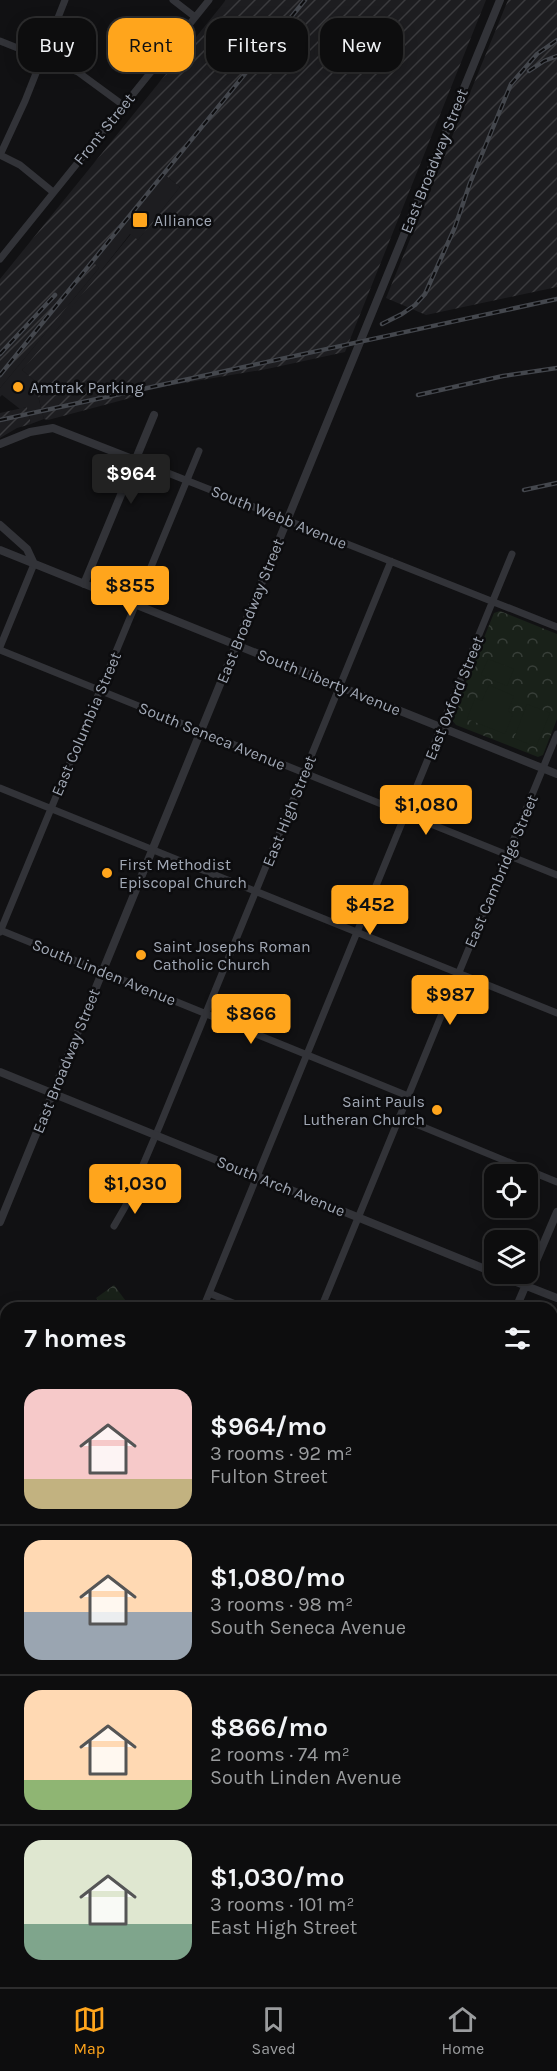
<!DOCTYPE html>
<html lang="en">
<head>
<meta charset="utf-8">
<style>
  body { margin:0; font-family:Karla,sans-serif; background:#161617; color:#f1f3f6; height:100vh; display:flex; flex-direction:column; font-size:22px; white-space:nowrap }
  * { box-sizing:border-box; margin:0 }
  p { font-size:20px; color:#9a9c9e }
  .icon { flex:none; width:33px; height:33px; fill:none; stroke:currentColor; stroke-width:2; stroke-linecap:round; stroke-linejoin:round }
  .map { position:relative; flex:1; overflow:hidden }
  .details { position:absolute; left:0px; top:1302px; width:558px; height:686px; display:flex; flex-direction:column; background:#0d0d0e; border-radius:18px 18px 0 0; box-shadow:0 3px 15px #0003,0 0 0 2px #2d2d2e }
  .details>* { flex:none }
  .banner { position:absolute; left:18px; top:18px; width:522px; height:54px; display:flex; gap:12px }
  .buttons { position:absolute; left:484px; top:1164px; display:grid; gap:12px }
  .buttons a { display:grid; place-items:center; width:54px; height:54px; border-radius:12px; background:#0d0d0e; box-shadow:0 3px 15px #0003,0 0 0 2px #2d2d2e; font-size:30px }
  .price { position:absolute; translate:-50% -51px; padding:0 14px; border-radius:6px; background:#ffa51c; color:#111; font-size:20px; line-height:39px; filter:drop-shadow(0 2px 3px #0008) }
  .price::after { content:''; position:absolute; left:50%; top:36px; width:18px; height:14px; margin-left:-9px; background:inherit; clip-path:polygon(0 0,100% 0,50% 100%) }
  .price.on { background:#222; color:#fff }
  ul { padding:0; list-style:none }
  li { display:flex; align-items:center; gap:18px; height:150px; padding:0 24px }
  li+li { border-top:2px solid #2d2d2e }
  li span { display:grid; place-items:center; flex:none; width:168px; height:120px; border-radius:18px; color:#555 }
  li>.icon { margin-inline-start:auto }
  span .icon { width:72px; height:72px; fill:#fffc; stroke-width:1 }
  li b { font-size:26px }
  h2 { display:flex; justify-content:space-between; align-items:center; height:72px; padding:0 24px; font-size:26px }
  .tag { padding:0 21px; border-radius:18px; background:#0d0d0e; box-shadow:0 3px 15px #0003,0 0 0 2px #2d2d2e; font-size:21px; line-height:54px }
  .tag.on { background:#ffa51c; color:#111 }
  .dock { display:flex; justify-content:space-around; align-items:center; height:84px; border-top:2px solid #2d2d2e; background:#0d0d0e; font-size:16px; color:#9a9c9e }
  .dock a { display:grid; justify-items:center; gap:3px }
  .dock .on { color:#ffa51c }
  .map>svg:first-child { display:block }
  .built { fill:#1d1d20 }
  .industrial { fill:url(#industrial-furrows) }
  .forest { fill:url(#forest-crowns) }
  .pitch { fill:#192119 }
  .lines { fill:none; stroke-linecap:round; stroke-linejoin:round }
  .minor { stroke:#323338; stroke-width:7 }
  .tertiary { stroke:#323338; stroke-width:8 }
  .secondary { stroke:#3f4248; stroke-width:9 }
  .rail-casing { stroke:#44474d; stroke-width:4.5 }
  .rail { stroke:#0c0c0e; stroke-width:2; stroke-dasharray:7; stroke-linecap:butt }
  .poi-dot { fill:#ffa51c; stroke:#0c0c0e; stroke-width:2 }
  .labels { text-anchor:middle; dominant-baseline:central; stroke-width:5; stroke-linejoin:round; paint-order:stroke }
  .street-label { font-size:16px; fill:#a1a8b5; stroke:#0c0c0e }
  .poi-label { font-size:16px; fill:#a1a8b5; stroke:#0c0c0e; text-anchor:start }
</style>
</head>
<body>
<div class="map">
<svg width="557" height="1987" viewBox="0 0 557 1987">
  <defs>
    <pattern id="industrial-furrows" width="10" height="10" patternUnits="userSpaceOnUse" patternTransform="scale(1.5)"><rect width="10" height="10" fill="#1d1d20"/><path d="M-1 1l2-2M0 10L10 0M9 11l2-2" fill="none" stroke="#3b3b3e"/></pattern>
    <pattern id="forest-crowns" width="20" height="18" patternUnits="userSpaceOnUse" patternTransform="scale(1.5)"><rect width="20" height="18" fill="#192119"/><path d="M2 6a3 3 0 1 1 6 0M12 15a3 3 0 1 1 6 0" fill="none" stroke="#373e38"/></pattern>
  </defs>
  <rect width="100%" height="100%" fill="#111113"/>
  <path class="built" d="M165 175 180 187 138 240 130 234 63 319 64 321 22 370 34 380 44 419 31 424 27 407 20 409 2 395 0 397V388L99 268 93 263Z"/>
  <path class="industrial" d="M226 0H486L345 352 267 369 143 390 134 397 48 420 44 419 34 380 22 370 64 321 62 319 131 234 138 240 180 187 165 175 93 262 99 268 0 388V279Z
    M508 0H557V287L426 315 386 298Z
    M27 407 31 424 17 428 0 438V413Z"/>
  <path class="forest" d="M500 611 557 634V719L543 755 538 757 456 725 451 719 494 613Z
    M114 1285 131 1308H103L96 1298Z"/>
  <path class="pitch" d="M488 659 514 669 507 686 481 675Z
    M489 685 514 696 508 711 513 714 505 734 467 719 475 698 482 701Z
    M527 704 550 713 536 747 514 738Z"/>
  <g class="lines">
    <path class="minor" d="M173 0 195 17
      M0 41 78 72 123 105
      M0 155 25 101 65 0
      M0 155 20 165 53 192
      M0 259 209 0
      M135 460 557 627
      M0 647 34 564
      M0 650 557 875
      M0 788 557 1013
      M0 930 408 1096
      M0 932 199 451
      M399 1117 557 1182
      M114 1226 125 1207 160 1125 391 561
      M209 1293 245 1308
      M203 1308 512 554
      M321 1308 557 734
      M0 1374 6 1376
      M552 1435 557 1437
      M0 1512 6 1498
      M552 1597 557 1584
      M0 1746 6 1749
      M0 1801 6 1787
      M0 1959 6 1961
      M55 1982 68 1987
      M361 1982 375 1987
      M39 1987 42 1982
      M213 1987 216 1982
      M392 1987 394 1982"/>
    <path class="tertiary" d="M0 444 30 432 53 428 135 460
      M0 525 27 549 34 564
      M0 550 557 774
      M84 584 154 415
      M0 1072 495 1273
      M0 1222 500 0
      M496 1274 557 1298
      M516 1308 557 1212"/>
    <path class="secondary" d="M0 1537 6 1540
      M552 1761 557 1763"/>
    <g class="rail-casing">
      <path id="rail" d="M529 71 544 61 557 56
        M382 324 402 314 415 305 425 294 455 227 470 183 511 84 537 54 557 40
        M0 354 55 295
        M0 375 305 0
        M418 395 503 376 557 368
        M0 420 557 299
        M524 490 557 483"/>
    </g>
    <use href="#rail" class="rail"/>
  </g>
  <g class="poi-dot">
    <rect x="132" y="212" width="16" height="16" rx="3"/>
    <circle cx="18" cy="387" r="6"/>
    <circle cx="107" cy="873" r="6"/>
    <circle cx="141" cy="955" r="6"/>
    <circle cx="437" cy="1110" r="6"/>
  </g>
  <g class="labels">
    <g class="street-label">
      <text transform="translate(104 129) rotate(-51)">Front Street</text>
      <text transform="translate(434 161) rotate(-68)">East Broadway Street</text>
      <text transform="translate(279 517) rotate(22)">South Webb Avenue</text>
      <text transform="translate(250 611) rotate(-68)">East Broadway Street</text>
      <text transform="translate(329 682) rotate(22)">South Liberty Avenue</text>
      <text transform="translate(454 698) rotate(-68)">East Oxford Street</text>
      <text transform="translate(86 724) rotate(-67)">East Columbia Street</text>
      <text transform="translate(212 736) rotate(22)">South Seneca Avenue</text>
      <text transform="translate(289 811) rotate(-68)">East High Street</text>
      <text transform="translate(501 871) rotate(-67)">East Cambridge Street</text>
      <text transform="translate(104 972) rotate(22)">South Linden Avenue</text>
      <text transform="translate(66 1061) rotate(-68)">East Broadway Street</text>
      <text transform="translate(281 1186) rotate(22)">South Arch Avenue</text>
    </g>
    <g class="poi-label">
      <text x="154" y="220">Alliance</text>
      <text x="30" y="387">Amtrak Parking</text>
      <text x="119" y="864">First Methodist<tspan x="119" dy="18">Episcopal Church</tspan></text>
      <text x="153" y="946">Saint Josephs Roman<tspan x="153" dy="18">Catholic Church</tspan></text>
      <text x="425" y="1101" text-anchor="end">Saint Pauls<tspan x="425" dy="18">Lutheran Church</tspan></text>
    </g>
  </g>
</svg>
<div class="buttons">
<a><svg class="icon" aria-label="locate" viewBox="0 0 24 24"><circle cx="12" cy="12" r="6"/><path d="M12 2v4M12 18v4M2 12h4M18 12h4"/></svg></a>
<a><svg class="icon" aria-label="layers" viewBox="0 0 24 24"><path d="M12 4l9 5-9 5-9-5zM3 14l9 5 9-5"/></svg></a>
</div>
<b class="price on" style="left:131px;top:505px">$964</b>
<b class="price" style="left:130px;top:617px">$855</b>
<b class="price" style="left:426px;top:836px">$1,080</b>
<b class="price" style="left:370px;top:936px">$452</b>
<b class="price" style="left:450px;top:1026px">$987</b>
<b class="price" style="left:251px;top:1045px">$866</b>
<b class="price" style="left:135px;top:1215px">$1,030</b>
<div class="banner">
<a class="tag">Buy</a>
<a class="tag on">Rent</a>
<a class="tag">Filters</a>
<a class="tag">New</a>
</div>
<section class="details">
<h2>7 homes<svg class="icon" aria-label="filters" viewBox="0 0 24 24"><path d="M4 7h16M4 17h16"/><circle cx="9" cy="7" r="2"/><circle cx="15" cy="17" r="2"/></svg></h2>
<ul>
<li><span style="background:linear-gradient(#f6c9c9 75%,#c2b280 0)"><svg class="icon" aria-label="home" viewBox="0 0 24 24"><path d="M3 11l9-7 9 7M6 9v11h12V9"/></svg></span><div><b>$964/mo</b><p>3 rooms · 92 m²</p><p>Fulton Street</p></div></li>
<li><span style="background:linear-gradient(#ffd9b3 60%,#9aa5b1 0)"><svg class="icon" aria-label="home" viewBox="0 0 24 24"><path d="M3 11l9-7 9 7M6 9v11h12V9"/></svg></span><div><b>$1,080/mo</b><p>3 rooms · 98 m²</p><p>South Seneca Avenue</p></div></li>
<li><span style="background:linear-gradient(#ffd9b3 75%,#8fb573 0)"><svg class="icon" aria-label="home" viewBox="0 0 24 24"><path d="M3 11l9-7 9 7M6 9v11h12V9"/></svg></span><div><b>$866/mo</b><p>2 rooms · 74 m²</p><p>South Linden Avenue</p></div></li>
<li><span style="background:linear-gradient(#dfe7d0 70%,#7fa58c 0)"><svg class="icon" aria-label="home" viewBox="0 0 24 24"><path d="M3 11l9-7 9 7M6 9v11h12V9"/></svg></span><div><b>$1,030/mo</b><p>3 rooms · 101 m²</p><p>East High Street</p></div></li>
</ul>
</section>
</div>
<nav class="dock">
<a class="on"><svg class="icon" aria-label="map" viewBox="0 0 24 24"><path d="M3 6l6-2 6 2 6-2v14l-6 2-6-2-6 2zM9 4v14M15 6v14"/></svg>Map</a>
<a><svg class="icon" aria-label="saved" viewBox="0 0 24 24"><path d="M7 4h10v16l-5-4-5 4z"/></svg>Saved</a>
<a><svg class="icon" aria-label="home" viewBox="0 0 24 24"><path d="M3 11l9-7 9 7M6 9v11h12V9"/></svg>Home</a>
</nav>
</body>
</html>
